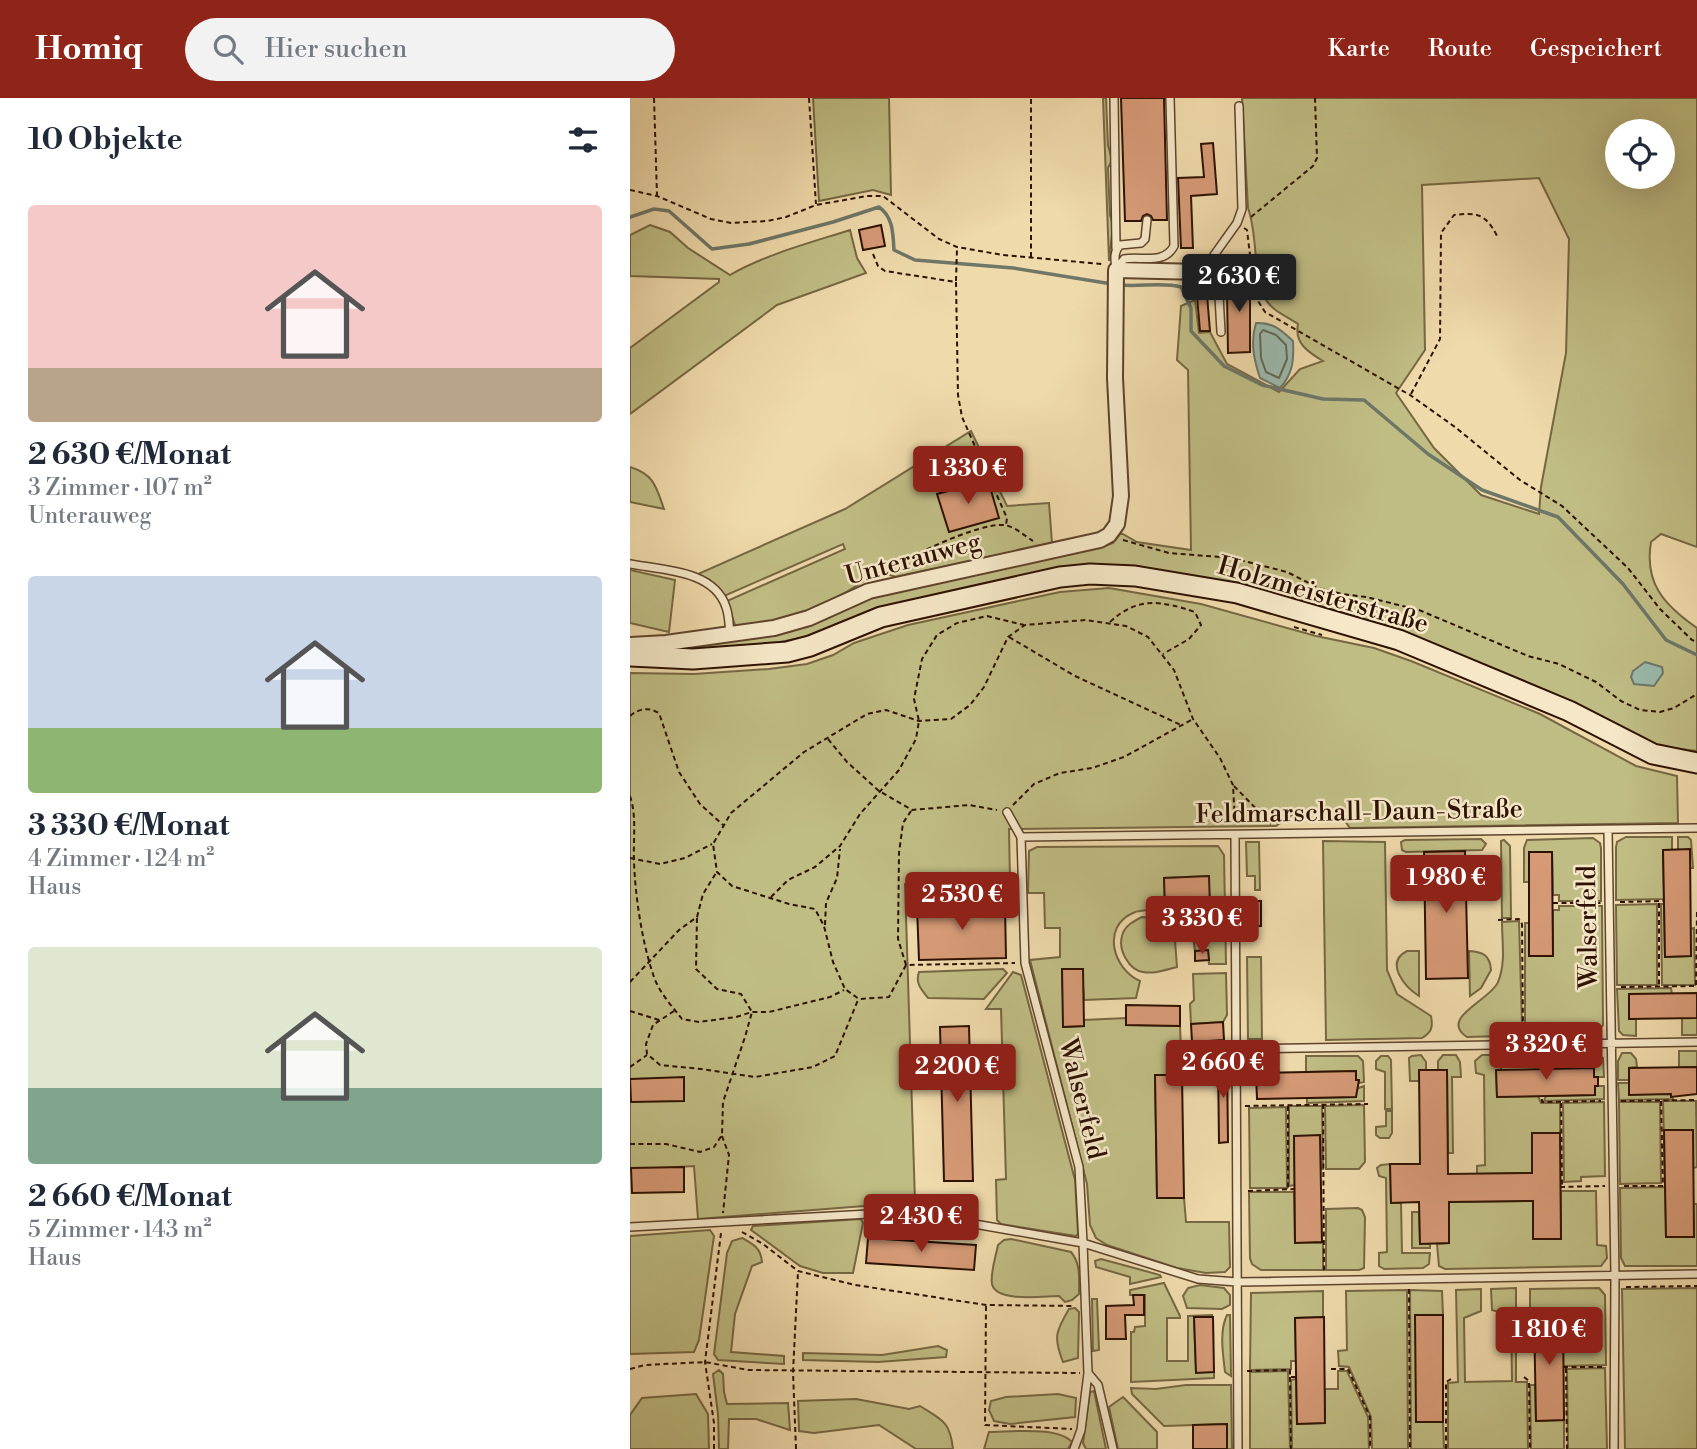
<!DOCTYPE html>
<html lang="de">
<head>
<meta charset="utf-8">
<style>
  body { margin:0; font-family:"Libre Bodoni",serif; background:#f2f2f3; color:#1f2937; height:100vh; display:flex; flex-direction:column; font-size:26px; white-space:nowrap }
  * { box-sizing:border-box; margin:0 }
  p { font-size:23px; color:#747a83 }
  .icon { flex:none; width:38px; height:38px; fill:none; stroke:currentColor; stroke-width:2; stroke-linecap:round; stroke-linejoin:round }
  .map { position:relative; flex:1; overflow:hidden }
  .panel { display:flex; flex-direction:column; background:#fff; width:630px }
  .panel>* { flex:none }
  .buttons { position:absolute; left:975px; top:21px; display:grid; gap:14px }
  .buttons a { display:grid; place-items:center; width:70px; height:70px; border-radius:50%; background:#fff; box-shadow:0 7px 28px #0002; font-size:35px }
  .price { position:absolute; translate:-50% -60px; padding:0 16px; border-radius:7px; background:#8f2418; color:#fff; font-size:23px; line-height:46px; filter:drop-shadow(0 2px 4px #0008) }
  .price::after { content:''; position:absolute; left:50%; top:42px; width:21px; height:16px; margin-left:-10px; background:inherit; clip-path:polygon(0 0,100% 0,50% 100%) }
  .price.selected { background:#222; color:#fff }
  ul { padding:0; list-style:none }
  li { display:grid; align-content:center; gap:14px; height:371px; padding:0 28px }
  li span { display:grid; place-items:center; height:217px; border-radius:7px; color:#555 }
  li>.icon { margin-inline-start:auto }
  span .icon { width:126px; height:126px; fill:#fffc; stroke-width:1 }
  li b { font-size:30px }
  h2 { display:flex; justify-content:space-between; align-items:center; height:84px; padding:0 28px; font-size:30px }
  header { display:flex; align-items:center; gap:42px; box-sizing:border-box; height:98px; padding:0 35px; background:#8f2418; color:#fff }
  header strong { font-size:33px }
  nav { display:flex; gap:38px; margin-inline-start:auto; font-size:24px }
  .search { width:490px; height:63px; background:#f2f2f3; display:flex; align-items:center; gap:18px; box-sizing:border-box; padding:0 24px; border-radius:38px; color:#747a83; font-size:26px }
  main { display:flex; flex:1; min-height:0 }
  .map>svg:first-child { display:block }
  .green { fill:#c0bd84; stroke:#766742; stroke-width:2; fill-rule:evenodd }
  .water { fill:#9abaad; stroke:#6e7668; stroke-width:2 }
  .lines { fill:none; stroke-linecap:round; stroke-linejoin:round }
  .shore { stroke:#646656; stroke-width:2 }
  .stream { stroke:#6e7668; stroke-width:3.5 }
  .building { fill:#d69a76; stroke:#2d1100; stroke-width:2 }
  .lane-casing { stroke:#5e432b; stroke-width:10 }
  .street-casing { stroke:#5e432b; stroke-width:18 }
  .secondary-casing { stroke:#2d1100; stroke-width:23 }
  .path { stroke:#2d1100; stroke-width:2; stroke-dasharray:5 3.5; stroke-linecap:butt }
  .lane { stroke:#f5e7c8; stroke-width:7 }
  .street { stroke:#f5e7c8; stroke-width:14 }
  .secondary { stroke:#f5e7c8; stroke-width:19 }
  .labels { text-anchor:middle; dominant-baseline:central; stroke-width:5; stroke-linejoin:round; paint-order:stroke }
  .street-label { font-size:26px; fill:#2d1100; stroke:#f5e7c8 }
</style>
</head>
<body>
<header>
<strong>Homiq</strong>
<div class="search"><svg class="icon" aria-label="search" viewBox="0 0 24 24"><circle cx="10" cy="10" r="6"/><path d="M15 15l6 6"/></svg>Hier suchen</div>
<nav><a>Karte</a><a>Route</a><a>Gespeichert</a></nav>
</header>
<main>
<section class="panel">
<h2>10 Objekte<svg class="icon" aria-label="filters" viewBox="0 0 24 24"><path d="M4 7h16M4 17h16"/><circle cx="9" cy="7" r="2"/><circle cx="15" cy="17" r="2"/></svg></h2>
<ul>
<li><span style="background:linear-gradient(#f6c9c9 75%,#b9a48a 0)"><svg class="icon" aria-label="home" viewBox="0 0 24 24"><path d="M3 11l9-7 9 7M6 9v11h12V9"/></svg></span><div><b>2 630 €/Monat</b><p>3 Zimmer · 107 m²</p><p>Unterauweg</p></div></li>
<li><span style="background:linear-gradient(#c9d6e8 70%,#8fb573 0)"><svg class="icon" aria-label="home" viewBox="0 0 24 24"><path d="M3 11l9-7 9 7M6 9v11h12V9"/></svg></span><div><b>3 330 €/Monat</b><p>4 Zimmer · 124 m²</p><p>Haus</p></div></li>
<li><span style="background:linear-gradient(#dfe7d0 65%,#7fa58c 0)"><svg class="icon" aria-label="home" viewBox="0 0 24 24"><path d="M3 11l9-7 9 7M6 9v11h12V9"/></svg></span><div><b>2 660 €/Monat</b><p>5 Zimmer · 143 m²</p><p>Haus</p></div></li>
</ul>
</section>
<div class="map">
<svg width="1067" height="1351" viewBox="0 0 1067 1351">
  <rect width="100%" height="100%" fill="#efdaab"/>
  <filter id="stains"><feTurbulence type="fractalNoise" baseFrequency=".00286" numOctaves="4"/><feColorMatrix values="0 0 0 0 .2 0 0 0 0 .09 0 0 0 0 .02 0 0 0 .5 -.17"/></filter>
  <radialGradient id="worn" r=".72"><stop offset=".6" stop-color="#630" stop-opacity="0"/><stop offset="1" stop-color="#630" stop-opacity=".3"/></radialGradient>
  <path class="green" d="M183 0H259L261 97 243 92 189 103Z
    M473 0H476L478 47 482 62 478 70 480 117 483 127 479 163Z
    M612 0H1067V449L1031 436 1021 444C1014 485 1034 507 1067 530V653L1017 647 842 565 506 471 136 547 95 552H36L146 537 182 527 241 500 472 449 483 445 491 435 507 444 561 452 558 272 547 262 551 208 565 202 569 235 580 234 597 266 649 294 670 271 693 263C678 254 664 245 668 226 656 218 640 212 634 198 623 176 628 138 618 110ZM987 33H1032V79H987ZM909 80 939 141 936 255 911 389 909 416 851 397 804 350 766 295 795 252 792 87Z
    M20 127 40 134 58 150 100 177C137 156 179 145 220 132L227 160 236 175 147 207 0 316V250L89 184V181L0 178V137Z
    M341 333 377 408 419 405 422 445 266 479 247 473C205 507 160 521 107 533L97 503 215 451 213 446 94 498 80 482 68 476 215 411Z
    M0 369C25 377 26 389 34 411L0 404Z
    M0 472 45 482 39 534 0 525Z
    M479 490 571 506 686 538 744 550 781 563 910 616 1006 668 1047 678 1048 725 720 730 710 716 665 715 646 728 379 731 380 784 275 786 285 1104 68 1121 64 1068 0 1072V575L64 576 139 571 177 566 203 557 224 545 278 527 430 494Z
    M996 739H1042V752H1033L1034 801 986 802V749L987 744Z
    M1048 739H1058L1061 742 1063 770H1060L1048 752Z
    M963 740 970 745 971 750V803H929V797H923L922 754H899V784H894V750L897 742Z
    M851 741 856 746 852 752 776 754 772 752 771 744 775 742Z
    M874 742 880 748 881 820H872L871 743Z
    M693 743 755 744 757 872 767 896 801 918C803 929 802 934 792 940L696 942Z
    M616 744H629L630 792H625V778H617Z
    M588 748 594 757 596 866H579L578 853H565L563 839 556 829V810L580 809 578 778 534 780 535 811C526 812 511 811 503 815 471 829 483 871 510 883L506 900 454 902 452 871 432 872 434 929 454 928V922L496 920V927L550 928 552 977 525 978 527 1100H554L556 1124H599L600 1169 595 1174 576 1175 547 1170 477 1147 466 1140 460 1127 457 1086 400 862 430 859V830H415L414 795H398L399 753 407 749Z
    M1027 806V887H987L986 807Z
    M1031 806H1034L1035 859 1061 858 1060 831 1064 830 1065 887H1032Z
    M929 808H972L973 927 967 936 932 937 931 927 895 928V825H899L900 858H923V812H929Z
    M512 819 530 820 544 830 547 869C535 872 525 876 513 874 499 872 488 852 492 838 494 828 504 823 512 819Z
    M889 823 892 928H873V938L837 939C808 920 861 902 868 884 876 865 872 844 872 824Z
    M777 853H789V898C775 889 754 865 777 853Z
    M839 853C853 854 860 857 861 872L851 890 840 898Z
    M617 859H631L632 941H618Z
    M373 871 377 875 354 901 298 900C291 891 285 885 289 874Z
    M383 874 391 877 445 1082 448 1136 446 1138 371 1126 367 1122 366 1082 376 1081 371 911H356Z
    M596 875 597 917 593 924 561 926 560 906 564 902 563 876Z
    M1041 890 1042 896 999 897V921H1006V938L993 937 989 933 987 891Z
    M1052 920H1067V937H1052Z
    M1049 953H1067V969H1049Z
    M927 955V971H916L915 968H912L914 958 918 956Z
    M966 955 973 960 974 979H964V970L930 971V956Z
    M992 955H1001L1006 961 1007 969 999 970V982H988V963Z
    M791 957 796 964V972L789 973V983H780L779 960 782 958Z
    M813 957H826L830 964 831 979H822L823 1055H818L817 973 808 972V963Z
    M852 957H871V972H866L867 999 908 998 911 1005H930V1035H902V1075L847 1076V1068L855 1067 854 977 846 975 845 963Z
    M676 958H728L733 963 734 984 729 985V982H726L725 973 676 974Z
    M751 958H758L761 962 762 1011H755V974L746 971V963Z
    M618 959H632V974L626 975V986H619Z
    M988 985H999L1000 996H1041L1043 1001 989 1002Z
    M734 988V1003L677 1005V1000L726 999V991Z
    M965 988H974V1001L914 1003 916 998 964 997Z
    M1033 1003H1066L1067 1069 1063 1070 1062 1032H1035V1085Z
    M974 1004 975 1078 951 1079V1083L934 1084 933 1005Z
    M989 1004H1030L1031 1085 990 1086Z
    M734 1007 735 1064 729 1071H696L695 1008Z
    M659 1008H692L693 1071H691L690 1038H664L665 1087 659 1088Z
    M656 1009 657 1090H620L619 1010Z
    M756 1013H762V1035L759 1040H750L746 1037V1029L756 1028Z
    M760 1066 761 1104 771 1105 772 1155H800L799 1166 793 1170 754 1171 749 1168V1155L757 1154 756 1080 749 1078 747 1070 751 1067Z
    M1035 1089 1036 1139H1064L1063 1106H1067V1168H995L991 1160 990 1090Z
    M931 1093H966L967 1147 976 1148 977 1160 971 1168 815 1171 809 1168 807 1146 819 1145V1104L903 1103V1141H931Z
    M619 1094H664L665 1144 693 1145V1172H631L622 1166 620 1160Z
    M728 1110 732 1112 735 1119 734 1170 729 1172H696V1111Z
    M782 1114H789L790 1145 800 1146V1150H782Z
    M231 1121 233 1125 223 1175H193L170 1168 121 1132 123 1128Z
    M80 1132 84 1138 69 1242 64 1254 0 1256V1138Z
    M112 1140C123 1146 131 1150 132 1164L122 1168 105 1216 101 1254 154 1258V1266L88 1262 84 1256 97 1155 102 1143Z
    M381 1141 441 1154C451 1166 449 1180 449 1196L442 1202 435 1204 429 1198C414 1198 366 1205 362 1186 360 1175 366 1158 368 1147L374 1142Z
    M471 1161 530 1177 531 1179 500 1186V1179L466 1169 465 1163Z
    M534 1185 550 1218V1220H537V1263H558V1218L583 1217 564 1220 566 1274H584V1280L501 1284V1234H504L505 1229 515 1228V1197H500V1192Z
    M570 1187 594 1190 600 1197V1207L592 1211 557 1210 553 1198 558 1190Z
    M886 1190V1284H897L898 1351H818V1285L828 1284 826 1192 851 1191V1213L834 1220 835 1284 882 1283 881 1218 862 1212 861 1191Z
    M969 1190 975 1197 976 1267 933 1268 918 1211H900V1191Z
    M1067 1190V1351H995L992 1191Z
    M777 1192 778 1351H742L741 1319 719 1269 709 1268 708 1253 717 1252 716 1193Z
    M780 1192 812 1193 813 1217H786V1324H813L814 1351H781Z
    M693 1193V1219L665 1220 666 1263H661V1271L620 1272 621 1195Z
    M462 1201H467L469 1252 463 1253Z
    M445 1210 449 1214 448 1260 433 1264C423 1239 426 1233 439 1211Z
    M597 1217H600L601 1278 595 1274C593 1256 589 1233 597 1217Z
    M308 1248 317 1252 316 1259 248 1264 173 1262V1255L252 1257Z
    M975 1270 977 1351H938L937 1271Z
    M89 1272 93 1276 94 1294 97 1306 158 1305 160 1332 126 1321H99L98 1351H89L88 1316 83 1276Z
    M658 1273 660 1351H620V1274Z
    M708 1273H717L738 1319 739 1351H662L661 1282 666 1281 667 1326 695 1325V1291H708Z
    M556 1287H601L602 1351H597V1326L534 1328 502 1296 501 1290 526 1291Z
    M900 1287H905L906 1323 934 1322V1351H901Z
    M464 1293 476 1351H456L453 1345 460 1294Z
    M66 1296 78 1316 79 1351H0V1317L12 1300Z
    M428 1296 446 1300 445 1319 380 1326 364 1323 359 1312 361 1303 376 1299Z
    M493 1299 527 1334V1351H488L479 1309Z
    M226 1301 279 1311 290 1308C312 1322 320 1323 323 1351H286L249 1327 184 1335 169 1333 168 1303Z
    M359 1334C381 1334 427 1328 442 1344L438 1351H354Z"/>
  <path class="water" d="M626 225C643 224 651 232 663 243 664 261 663 276 650 290L630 280C624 262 620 244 626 225Z
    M1015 564 1032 569 1033 575 1024 588 1004 586 1001 579 1003 573Z"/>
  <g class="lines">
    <path class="shore" d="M633 232 646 237 656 247 657 261 649 280 636 274 631 260 630 236Z"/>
    <path class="stream" d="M0 119 24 111 39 113 82 151 119 146 203 124 249 109C263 119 263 135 264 152L285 162 383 170 482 186
      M490 187C511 189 533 184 551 189L561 210V233L594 268 632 287 693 301 734 302 798 356 852 392 928 419 993 486 1036 542 1067 557"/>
  </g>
  <path class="building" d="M491 0H534L537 122H523L521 118 517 116 513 118 511 123H495Z
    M583 45 587 96 561 98 563 150H551L548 80 574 79 571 46Z
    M251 127 255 148 233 152 229 132Z
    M615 171 620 193V254L598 255 597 194H605L602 172Z
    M577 197 580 233H570L567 198Z
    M339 383 341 388 356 384 357 389H360L369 420 319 434 307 396 318 393 317 390Z
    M1060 751 1061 858 1035 859 1033 752Z
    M835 753 838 880 796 881 794 754Z
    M899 754H922L923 858H899Z
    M579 778 580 809 535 811 534 780Z
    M619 803H631V828H619Z
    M375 807 376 860 289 862 287 809Z
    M578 852 579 862 565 863V853Z
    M432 871H453L454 928 433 929Z
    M1067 895V920L999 921V896Z
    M496 907 550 908V928L496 927Z
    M593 924 594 942 562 944 561 926Z
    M339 928 343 1083H314L310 929Z
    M588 960H597L598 1044 589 1045Z
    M1067 969V996L1041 999V996L999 997V970Z
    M964 970V979H968V988H965V997L867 999 866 972Z
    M789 972H817L818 1076 902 1075V1035H930L931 1141H903V1103L819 1104V1145L790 1146 789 1104 761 1105 760 1066H790Z
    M726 973V982H729L726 999 627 1001 626 975Z
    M525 977H552L554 1100H527Z
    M54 979V1003L1 1004 0 981Z
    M1034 1032H1063L1064 1139H1036Z
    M690 1037 692 1144 665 1145 664 1038Z
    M54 1069V1094L2 1095 1 1070Z
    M238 1140 346 1147 344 1172 236 1165Z
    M503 1197H514V1217H495L496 1241H476V1208L504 1207Z
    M904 1216 933 1217 934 1322 906 1323Z
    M785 1217H813V1324H786Z
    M564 1219H583L584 1274 566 1275Z
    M694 1219 695 1325 667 1326 665 1220Z
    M597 1326V1351H563V1327Z"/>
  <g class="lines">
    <g class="lane-casing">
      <path id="lane" d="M484 0 486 150
        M517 122 515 141 511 145 490 147C483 154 485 163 486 172L494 161C512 158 534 167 544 148L540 0
        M591 234 589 198 572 174 607 125 612 111 609 8
        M0 466C32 472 84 472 96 509 99 517 99 527 100 536
        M377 714 391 739 395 865 449 1069 453 1145 568 1181 607 1184 1067 1176
        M978 732 985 1178 984 1351
        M605 737 608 1351
        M391 739 1067 730
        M606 951 1067 944
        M0 1129 276 1114 453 1145 458 1275 468 1287 483 1351
        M444 1351 451 1332 458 1275"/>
    </g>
    <g class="street-casing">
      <path id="street" d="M0 547 36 545 144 530 179 520 239 493 470 442 479 437 487 426 491 398 485 280 486 172 572 174"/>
    </g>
    <g class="secondary-casing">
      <path id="secondary" d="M0 558 63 561 157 554 180 548 251 519 430 479 460 476 505 478 607 495 769 542 939 613 1023 656 1067 665"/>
    </g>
    <path class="path" d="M24 0 27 97
      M179 0 186 106
      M0 92 27 98 81 121 101 125 137 123 156 119 186 107 237 98H253L309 141 327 149 373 157 472 166
      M621 119 683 68 687 60 685 0
      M614 130 617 132 625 198 635 214 780 297 825 329 890 382 932 408 998 470 1030 511 1062 542 1067 544
      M243 156 248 168 255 173 326 184 328 297 332 319 377 420 376 427
      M401 159V0
      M326 183 327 150
      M781 296 810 241 811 135 824 117C847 114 856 116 867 138
      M493 442 539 455 602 460 657 474 689 490 712 496 736 499 789 512 898 558 929 566 966 584 991 603 1010 612 1030 614 1044 610 1067 596
      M252 476C275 460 347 425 374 427 384 428 395 438 403 443
      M480 524C508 498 532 503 565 514L571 527 559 541 533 556
      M664 529 692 537
      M379 539 445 578 551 627
      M0 618C10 610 18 609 29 615L49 674 70 706 93 727
      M198 641 217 664 249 693 282 712 339 707 367 712
      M604 688 641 726
      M0 698C7 719 3 741 4 763 5 797 12 844 23 876 28 893 41 907 52 921L69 924 106 919 122 914H139L200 899 214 892
      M383 707 404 686 430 675 462 670 494 659 563 621
      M281 713 273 725 269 755 268 841 276 867 385 865
      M0 760 30 766 55 760 82 746
      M141 799 158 782 185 769 210 748 230 716 269 672 286 641 289 623 284 601 292 561 307 537 327 525 357 518 394 527
      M990 804 1034 803
      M923 805H971
      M1029 805V887
      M868 822 889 821 892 826 893 935
      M195 827 196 805 207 780 210 751
      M276 867 259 899 229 901 215 891 203 864 194 828 185 811 159 806 102 788 87 774 83 746 101 715 174 654 237 616 256 612 289 623 321 621 340 607 354 589 378 539 395 527 455 522 496 528 518 539 544 572 563 621 590 660 603 687 605 725
      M0 884 49 832 67 819 73 796 86 775
      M1066 887 1067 814
      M991 889 1067 888
      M0 913 29 922
      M44 913 23 927 16 946 17 956 30 967 71 971 125 979 183 969 205 958 228 902
      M929 954V971
      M0 969 17 957
      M912 1001V1004L971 1003
      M991 1003 1067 1002
      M1031 1003 1033 1088
      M931 1005 932 1087
      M693 1006 694 1173
      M615 1008 738 1006
      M658 1008V1092
      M92 1038 99 1057 93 1115
      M0 1046H36L70 1054 84 1049 92 1037 93 1004 115 939 122 914 111 896 87 891 66 871 67 819
      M994 1088H1035
      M930 1089 975 1088
      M618 1093 664 1091
      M112 1134 133 1146 168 1173 225 1187 356 1207 444 1208
      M996 1189 1067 1188
      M779 1191 780 1351
      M356 1208 355 1327 442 1331
      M933 1269H973
      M936 1270 937 1351
      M0 1271 15 1267 75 1264 118 1272 450 1275
      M701 1271H718L740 1319V1351
      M617 1273 660 1272V1279H666
      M660 1279 661 1351
      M894 1279 899 1283 900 1351
      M84 1351V1325L75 1264 91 1135
      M166 1351 163 1274 168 1174
      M816 1351V1284L821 1281"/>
    <use href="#lane" class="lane"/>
    <use href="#street" class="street"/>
    <use href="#secondary" class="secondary"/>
  </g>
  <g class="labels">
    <g class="street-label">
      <text transform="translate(283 461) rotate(-15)">Unterauweg</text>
      <text transform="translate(693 497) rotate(16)">Holzmeisterstraße</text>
      <text transform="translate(729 714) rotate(-1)">Feldmarschall-Daun-Straße</text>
      <text transform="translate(958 829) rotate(-91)">Walserfeld</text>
      <text transform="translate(452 1001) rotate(76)">Walserfeld</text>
    </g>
  </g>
  <rect width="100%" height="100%" filter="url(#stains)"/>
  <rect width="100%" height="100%" fill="url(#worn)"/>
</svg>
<div class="buttons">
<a><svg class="icon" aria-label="locate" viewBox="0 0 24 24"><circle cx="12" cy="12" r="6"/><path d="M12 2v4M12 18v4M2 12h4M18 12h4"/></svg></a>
</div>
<b class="price selected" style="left:609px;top:216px">2 630 €</b>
<b class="price" style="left:338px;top:408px">1 330 €</b>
<b class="price" style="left:816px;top:817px">1 980 €</b>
<b class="price" style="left:332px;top:834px">2 530 €</b>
<b class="price" style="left:572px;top:858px">3 330 €</b>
<b class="price" style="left:916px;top:984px">3 320 €</b>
<b class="price" style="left:593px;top:1002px">2 660 €</b>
<b class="price" style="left:327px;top:1006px">2 200 €</b>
<b class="price" style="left:291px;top:1156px">2 430 €</b>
<b class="price" style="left:919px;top:1269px">1 810 €</b>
</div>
</main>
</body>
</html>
